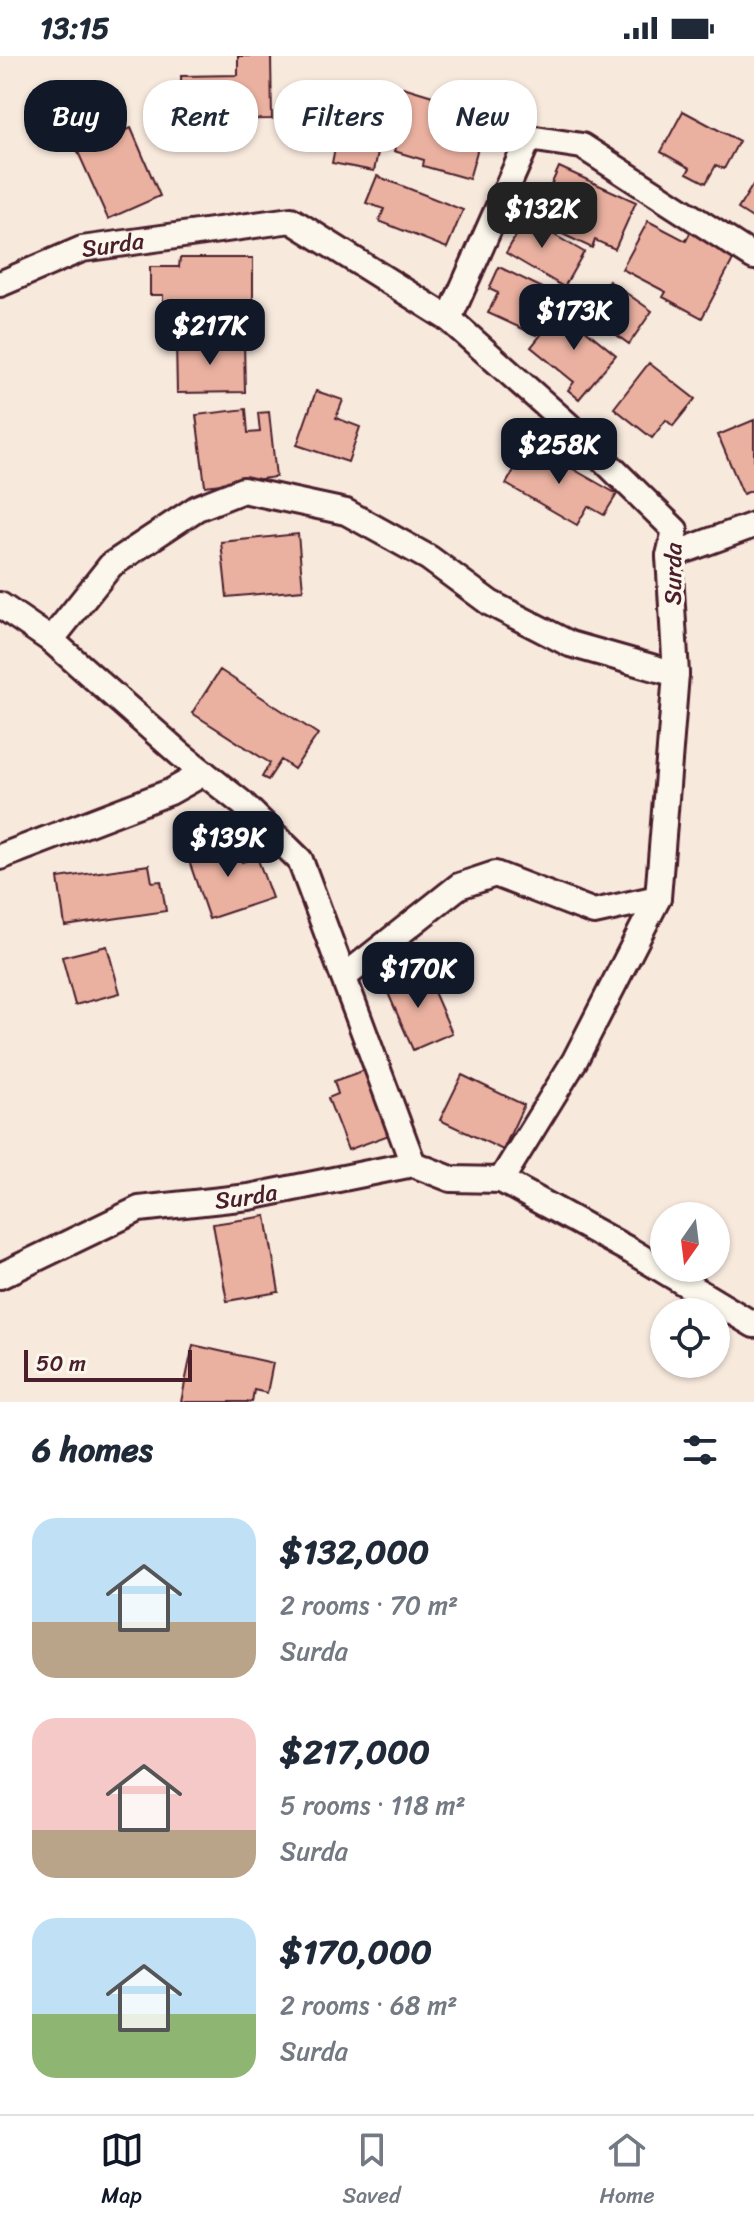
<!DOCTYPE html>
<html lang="en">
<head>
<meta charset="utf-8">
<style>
  body { margin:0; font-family:Sriracha,sans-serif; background:#f6f6f7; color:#1f2937; height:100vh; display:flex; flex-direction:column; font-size:30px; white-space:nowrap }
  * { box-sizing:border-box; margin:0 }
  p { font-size:26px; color:#747a83 }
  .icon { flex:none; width:44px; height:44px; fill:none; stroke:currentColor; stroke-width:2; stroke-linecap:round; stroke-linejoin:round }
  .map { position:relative; height:1346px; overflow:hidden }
  .panel { display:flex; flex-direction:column; background:#fff; flex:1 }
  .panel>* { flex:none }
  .banner { position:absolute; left:24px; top:24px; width:706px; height:72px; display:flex; gap:16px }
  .needle { width:52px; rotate:194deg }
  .fabs { position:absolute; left:650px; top:1146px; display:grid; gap:16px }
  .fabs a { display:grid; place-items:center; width:80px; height:80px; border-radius:50%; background:#fff; box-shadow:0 2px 6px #0004; font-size:40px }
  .scale { position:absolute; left:24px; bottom:20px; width:168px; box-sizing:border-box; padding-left:8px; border:4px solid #4a1f2b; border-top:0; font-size:22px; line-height:28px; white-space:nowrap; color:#4a1f2b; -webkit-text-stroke:6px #fbf7ec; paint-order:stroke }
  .price { position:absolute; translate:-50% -68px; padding:0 18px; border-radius:16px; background:#111827; color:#fff; font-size:26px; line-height:52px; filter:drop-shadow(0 2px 4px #0008) }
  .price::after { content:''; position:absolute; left:50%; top:48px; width:24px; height:18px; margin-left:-12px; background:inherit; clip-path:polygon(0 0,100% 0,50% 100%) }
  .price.on { background:#222; color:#fff }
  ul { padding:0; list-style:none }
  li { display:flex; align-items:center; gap:24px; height:200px; padding:0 32px }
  li span { display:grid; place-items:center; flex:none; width:224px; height:160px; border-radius:24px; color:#555 }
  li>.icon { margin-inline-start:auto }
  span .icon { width:96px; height:96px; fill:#fffc; stroke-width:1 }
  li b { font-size:34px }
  h2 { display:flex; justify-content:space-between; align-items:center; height:96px; padding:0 32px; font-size:34px }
  .chip { padding:0 28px; border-radius:32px; background:#fff; box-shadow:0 2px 6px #0004; font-size:28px; line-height:72px }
  .chip.on { background:#111827; color:#fff }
  .status { display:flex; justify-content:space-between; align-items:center; height:56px; padding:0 40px; background:#fff; direction:ltr }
  .status svg { height:22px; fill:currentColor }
  .dock { display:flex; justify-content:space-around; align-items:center; height:112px; border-top:2px solid #e0e1e3; background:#fff; font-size:22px; color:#747a83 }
  .dock a { display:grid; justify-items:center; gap:4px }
  .dock .on { color:#111827 }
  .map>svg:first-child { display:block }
  .building { fill:#eab1a1; stroke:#4a1f2b; stroke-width:2 }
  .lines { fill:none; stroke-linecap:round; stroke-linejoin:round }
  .minor-casing { stroke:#4a1f2b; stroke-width:30 }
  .minor { stroke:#fbf7ec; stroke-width:24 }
  .labels { text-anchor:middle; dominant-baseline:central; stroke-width:7; stroke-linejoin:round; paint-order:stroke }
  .street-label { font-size:24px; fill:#4a1f2b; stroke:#fbf7ec }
</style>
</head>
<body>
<div class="status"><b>13:15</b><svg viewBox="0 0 49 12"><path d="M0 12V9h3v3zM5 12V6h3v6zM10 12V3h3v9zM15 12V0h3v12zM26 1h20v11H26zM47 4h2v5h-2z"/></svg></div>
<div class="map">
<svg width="754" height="1346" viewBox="0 0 754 1346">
  <rect width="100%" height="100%" fill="#f8e9dd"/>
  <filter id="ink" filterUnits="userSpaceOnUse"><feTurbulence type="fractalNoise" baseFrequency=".0125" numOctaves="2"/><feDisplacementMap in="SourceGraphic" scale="16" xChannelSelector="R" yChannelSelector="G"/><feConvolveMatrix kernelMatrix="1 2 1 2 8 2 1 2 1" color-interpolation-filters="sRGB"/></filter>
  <g filter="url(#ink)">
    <path class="building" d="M238 0H271L272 63 182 64 181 20 238 19Z
      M403 31 439 42 436 54 465 63 464 68 507 81 504 92 480 85 469 123 423 110 424 104 394 95 408 50 398 48Z
      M334 37 378 46 375 62 385 64 374 115 332 107 336 87 324 85Z
      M683 55 739 85 724 113 716 109 706 127 687 117 690 112 661 96Z
      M131 72 160 140 108 163 78 96Z
      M559 111 636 146 615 193 595 184 592 192 558 176 563 164 547 157 558 132 551 129Z
      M377 120 463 154 447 192 379 165 384 153 366 147Z
      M754 127V163L738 153Z
      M511 154 584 196 564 231 506 197 517 178 502 169Z
      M648 165 686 185 691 175 736 198 702 262 663 241 666 236 622 213Z
      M180 202H253V255H163V239H150V211H179Z
      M499 211 555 238 536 279 488 257 498 237 489 233Z
      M609 225 652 255 629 288 586 257Z
      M561 254 616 299 579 343 568 334 574 326 531 291Z
      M244 285 245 336 177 337 176 286Z
      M649 307 695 343 673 370 666 364 652 382 614 352Z
      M316 335 343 344 336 362 360 371 348 406 297 389Z
      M246 353 248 377 260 376 258 357 269 356 276 421 205 430 196 359Z
      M754 364V434L743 438 718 379Z
      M529 388 617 438 604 459 588 450 577 469 506 428Z
      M298 478 303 534 227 541 221 486Z
      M220 614 318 678 294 713 281 704 268 724 262 721 270 707 192 657Z
      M234 783 242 806 257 801 272 842 209 863 187 799Z
      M149 809 152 826 161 825 166 855 65 870 58 822Z
      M107 890 120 937 75 949 62 901Z
      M424 913 452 977 413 994 385 930Z
      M365 1014 389 1079 348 1094 328 1042 338 1038 334 1025Z
      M462 1019 524 1049 503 1094 440 1064Z
      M266 1160 279 1236 227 1245 213 1168Z
      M193 1289 273 1307 267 1337 254 1334 252 1346H181Z"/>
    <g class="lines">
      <g class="minor-casing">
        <g id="minor">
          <path id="s1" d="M0 228 82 193 291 164 449 263 568 369 675 474 669 500 676 618 658 842 575 1004 501 1124"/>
          <path d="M449 263 529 82 582 90 754 201"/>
          <path d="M669 500 754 469"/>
          <path d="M0 549 51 584 180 698 242 747 300 804 413 1108"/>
          <path d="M51 584 111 509 197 452 243 434 346 456 429 502 490 547 570 588 676 618"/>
          <path d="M0 801 170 736 204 717"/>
          <path d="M344 921 459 830 495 818 594 856 658 842"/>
          <path id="s2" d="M0 1220 139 1153 249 1141 413 1108 451 1123 501 1124 631 1195 754 1269"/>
        </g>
      </g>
      <use href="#minor" class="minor"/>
    </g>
  </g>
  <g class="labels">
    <g class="street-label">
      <text stroke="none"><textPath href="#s1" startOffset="120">Surda</textPath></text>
      <text transform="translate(673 518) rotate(-89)">Surda</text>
      <text stroke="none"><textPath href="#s2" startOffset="262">Surda</textPath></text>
    </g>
  </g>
</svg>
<div class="fabs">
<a><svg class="needle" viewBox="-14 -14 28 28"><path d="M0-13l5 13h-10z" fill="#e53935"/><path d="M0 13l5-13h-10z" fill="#747a83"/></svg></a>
<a><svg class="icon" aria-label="locate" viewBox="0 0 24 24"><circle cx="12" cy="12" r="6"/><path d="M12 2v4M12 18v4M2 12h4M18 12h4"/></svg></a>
</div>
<div class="scale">50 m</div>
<b class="price on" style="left:542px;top:194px">$132K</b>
<b class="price" style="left:574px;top:296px">$173K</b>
<b class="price" style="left:210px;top:311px">$217K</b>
<b class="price" style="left:559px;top:430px">$258K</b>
<b class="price" style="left:228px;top:823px">$139K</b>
<b class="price" style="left:418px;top:954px">$170K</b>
<div class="banner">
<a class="chip on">Buy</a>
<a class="chip">Rent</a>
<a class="chip">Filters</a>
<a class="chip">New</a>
</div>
</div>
<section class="panel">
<h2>6 homes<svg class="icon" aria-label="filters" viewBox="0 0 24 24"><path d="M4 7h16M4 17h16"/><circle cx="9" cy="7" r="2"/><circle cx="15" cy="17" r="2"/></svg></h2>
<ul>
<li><span style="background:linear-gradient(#bfe0f5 65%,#b9a48a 0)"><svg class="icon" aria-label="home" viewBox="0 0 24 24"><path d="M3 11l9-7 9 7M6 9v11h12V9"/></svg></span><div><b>$132,000</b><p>2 rooms · 70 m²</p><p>Surda</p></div></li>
<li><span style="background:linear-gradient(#f6c9c9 70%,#b9a48a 0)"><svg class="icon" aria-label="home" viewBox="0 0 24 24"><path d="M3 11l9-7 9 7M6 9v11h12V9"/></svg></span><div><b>$217,000</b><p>5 rooms · 118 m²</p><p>Surda</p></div></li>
<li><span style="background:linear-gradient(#bfe0f5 60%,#8fb573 0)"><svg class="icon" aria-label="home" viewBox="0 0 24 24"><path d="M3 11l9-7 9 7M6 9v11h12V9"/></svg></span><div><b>$170,000</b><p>2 rooms · 68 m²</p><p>Surda</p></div></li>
</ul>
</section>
<nav class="dock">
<a class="on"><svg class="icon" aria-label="map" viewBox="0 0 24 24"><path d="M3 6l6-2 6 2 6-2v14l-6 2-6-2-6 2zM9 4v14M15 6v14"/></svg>Map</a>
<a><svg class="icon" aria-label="saved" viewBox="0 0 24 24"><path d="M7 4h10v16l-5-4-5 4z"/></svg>Saved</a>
<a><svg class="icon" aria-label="home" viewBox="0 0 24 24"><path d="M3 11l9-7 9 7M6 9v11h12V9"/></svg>Home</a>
</nav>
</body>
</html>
